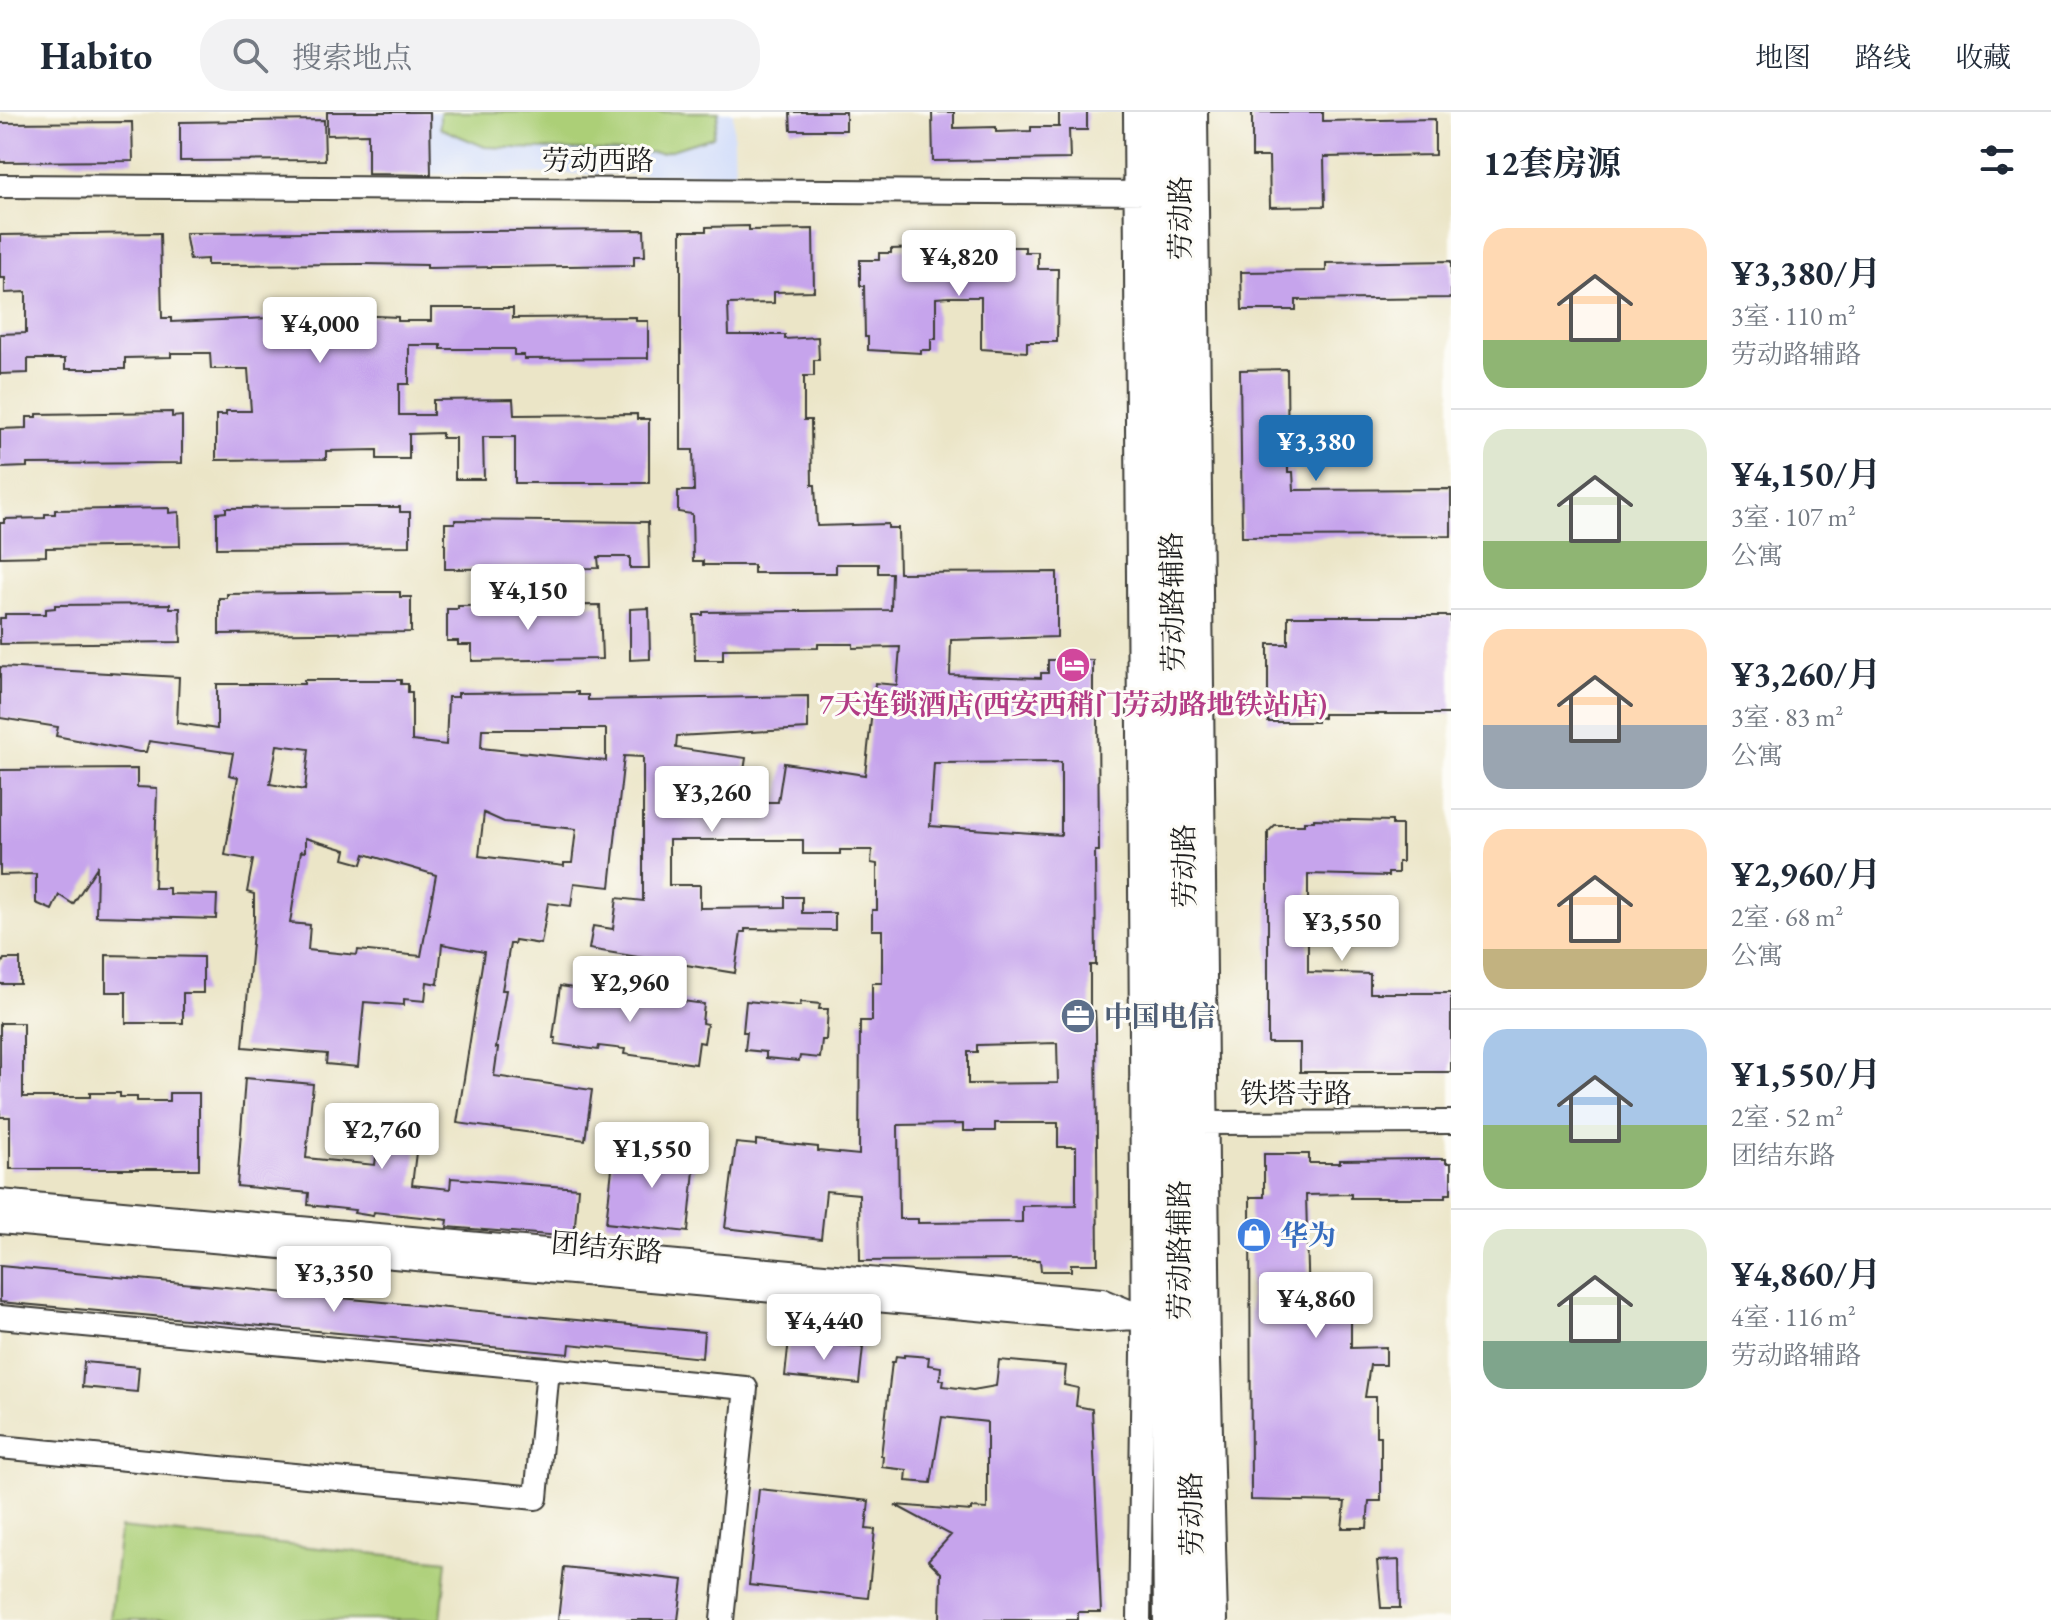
<!DOCTYPE html>
<html lang="zh">
<head>
<meta charset="utf-8">
<style>
  body { margin:0; font-family:"EB Garamond","Noto Serif SC",serif; background:#f2f2f3; color:#1f2937; height:100vh; display:flex; flex-direction:column; font-size:30px; white-space:nowrap }
  * { box-sizing:border-box; margin:0 }
  p { font-size:26px; color:#747a83 }
  .icon { flex:none; width:44px; height:44px; fill:none; stroke:currentColor; stroke-width:2; stroke-linecap:round; stroke-linejoin:round }
  .map { position:relative; flex:1; overflow:hidden }
  .panel { display:flex; flex-direction:column; background:#fff; width:600px }
  .panel>* { flex:none }
  .price { position:absolute; translate:-50% -68px; padding:0 18px; border-radius:8px; background:#fff; color:#222; font-size:26px; line-height:52px; filter:drop-shadow(0 2px 4px #0008) }
  .price::after { content:''; position:absolute; left:50%; top:48px; width:24px; height:18px; margin-left:-12px; background:inherit; clip-path:polygon(0 0,100% 0,50% 100%) }
  .price.current { background:#1f6fb2; color:#fff }
  ul { padding:0; list-style:none }
  li { display:flex; align-items:center; gap:24px; height:200px; padding:0 32px }
  li+li { border-top:2px solid #e0e1e3 }
  li span { display:grid; place-items:center; flex:none; width:224px; height:160px; border-radius:24px; color:#555 }
  li>.icon { margin-inline-start:auto }
  span .icon { width:96px; height:96px; fill:#fffc; stroke-width:1 }
  li b { font-size:34px }
  h2 { display:flex; justify-content:space-between; align-items:center; height:96px; padding:0 32px; font-size:34px }
  header { display:flex; align-items:center; gap:48px; box-sizing:border-box; height:112px; padding:0 40px; background:#fff; border-bottom:2px solid #e0e1e3 }
  header strong { font-size:38px }
  nav { display:flex; gap:44px; margin-inline-start:auto; font-size:28px }
  .search { width:560px; height:72px; background:#f2f2f3; display:flex; align-items:center; gap:20px; box-sizing:border-box; padding:0 28px; border-radius:32px; color:#747a83; font-size:30px }
  main { display:flex; flex:1; min-height:0 }
  .map>svg:first-child { display:block }
  .built { fill:#cedafa }
  .green { fill:#accf77; stroke:#64764a; stroke-width:2 }
  .building { fill:#c6a4ec; fill-rule:evenodd }
  .lines { fill:none; stroke-linecap:round; stroke-linejoin:round }
  .minor-casing { stroke:#3b3a36; stroke-width:26 }
  .major-casing { stroke:#3b3a36; stroke-width:32 }
  .minor { stroke:#fff; stroke-width:22 }
  .major { stroke:#fff; stroke-width:28 }
  .labels { text-anchor:middle; dominant-baseline:central; stroke-width:6; stroke-linejoin:round; paint-order:stroke }
  .street-label { font-size:28px; fill:#1c1c1c; stroke:#fdfcf7 }
  .hotel-label { font-size:28px; font-weight:bold; fill:#b23c85; stroke:#fdfcf7 }
  .service-label { font-size:28px; font-weight:bold; fill:#4e5e75; stroke:#fdfcf7; text-anchor:start }
  .shop-label { font-size:28px; font-weight:bold; fill:#366cbe; stroke:#fdfcf7; text-anchor:start }
</style>
</head>
<body>
<header>
<strong>Habito</strong>
<div class="search"><svg class="icon" aria-label="search" viewBox="0 0 24 24"><circle cx="10" cy="10" r="6"/><path d="M15 15l6 6"/></svg>搜索地点</div>
<nav><a>地图</a><a>路线</a><a>收藏</a></nav>
</header>
<main>
<div class="map">
<svg width="1451" height="1508" viewBox="0 0 1451 1508">
  <rect width="100%" height="100%" fill="#fdfcf7"/>
  <filter id="ink" filterUnits="userSpaceOnUse"><feTurbulence type="fractalNoise" baseFrequency=".0125" numOctaves="2"/><feDisplacementMap in="SourceGraphic" scale="16" xChannelSelector="R" yChannelSelector="G"/><feConvolveMatrix kernelMatrix="1 2 1 2 8 2 1 2 1" color-interpolation-filters="sRGB"/></filter>
  <filter id="wash" filterUnits="userSpaceOnUse"><feTurbulence type="fractalNoise" baseFrequency=".006" numOctaves="4" result="noise"/><feDisplacementMap in="SourceGraphic" scale="32" xChannelSelector="R" yChannelSelector="G"/><feGaussianBlur stdDeviation="1.8" result="paint"/><feColorMatrix in="noise" values="0 0 0 0 0 0 0 0 0 0 0 0 0 0 0 0 0 1.4 0 .05"/><feComposite in="paint" operator="in"/></filter>
  <g filter="url(#wash)">
    <rect width="100%" height="100%" fill="#ebe5c7"/>
    <path class="built" d="M401 0H733L735 62H401Z"/>
    <path class="green" d="M440 0H719L713 25 662 41 485 35 440 16Z
      M120 1416 447 1449 441 1508H110Z"/>
    <g id="blocks">
      <path class="building" d="M327 0H430L431 63 368 62V22L327 23Z
        M790 0H846V18H791Z
        M932 0H954V16L996 15V20L1031 19V15H1059V0H1087V18H1069L1070 47 933 49Z
        M1252 0H1323V9L1435 7V43L1324 45 1325 94 1270 95 1269 45H1252Z
        M324 8 325 48 180 49V10Z
        M132 10 133 49 0 50V11Z
        M749 114V118L813 117 814 179 774 180V191L728 192 729 223H785V227L818 225 819 248H814V264H804V308H811L812 373H815L817 414 888 412V416H898L899 461 1057 460V525L951 528 950 563 1041 566V561H1048V548H1093V599H1098L1099 739H1095L1096 853H1090V899H1095L1096 917 1098 1152H1071V1159H1041L1040 1148 860 1149 859 1082 826 1079 821 1127 725 1116 736 1031 756 1033V1028L788 1032 818 1035V1039L859 1043 860 909H872V871H882V818H872V798H877V752L871 751 872 738H840V742H803V728H669V773H700V796L785 795V785H802V801H835V818L745 817V820H741L735 861 589 837 593 814 613 817 617 786 643 789V645L624 644 610 775 574 771 571 794 548 791 541 832 515 828 514 832H510L502 878H506L496 936H498L494 964 592 978 585 1028 457 1011 484 840 442 832 438 872 427 870 425 889 404 887V893L364 890 358 955 326 952 327 942 243 935 254 808V782L247 780 253 748 225 743 238 665 229 663 233 641 149 629 146 640H139L56 624 58 615 0 606V555L179 565 177 611 217 617V572H304V568H401V572H408V580H412V629L446 633 448 585H458V581L578 580V583H588V588L808 584V617L677 624 676 636 746 646 739 690H778L784 651 865 663 875 571 897 573 900 535 853 536V532H818V536L723 537V548H695L694 503H703V500L891 498 892 461H878V452H836V461H754V453H703V449H693L692 402 678 400V379H694L693 338H681V119H706V115ZM482 617H606V649L481 636ZM277 633 309 637 305 678 270 672ZM1061 650V723L930 714 934 651ZM484 701 504 710 576 717 572 751H564V754L479 744ZM305 726 346 738 344 747 362 752 365 742 436 763 421 844 358 838 357 843 308 838 310 813 290 811 301 739 305 740ZM1057 931 1058 971 968 972V940H977V933ZM995 1011H1058V1035H1076V1093L1022 1094V1110L918 1111V1107H899L898 1013 963 1012V1019H995Z
        M644 118 645 144H634V153L427 156V153L363 152 207 153V147L190 148 185 121Z
        M160 121 162 206H171V210L324 204H376L398 205V209H431V196H513V206L636 205V209H648V246L524 247V243H514V237H441V233H409V272H399V303H433V288L513 287 514 303 637 302V307H649V371H515V325H483L484 367H455V326H442V321L409 322V347H377V338L326 339V347L216 348V303H226V299H251L248 257H211L210 241H171V245L125 246V257H65V247H28V261L0 262V222L26 221V180L5 181V166H0V123Z
        M995 135H1025V140H1038V157H1058L1057 230H1027V240L981 237V185H949L936 186V227H931V238H921V241L868 238V225H865L864 174H860V148H879V141H891V137L921 136V141H933V148H983V140H995Z
        M1451 149V186L1296 188V198H1242L1241 160 1326 159V151Z
        M1287 257 1288 360H1293L1294 378 1451 377V424L1242 425 1240 258Z
        M172 300V305L182 304V351L27 352V355L0 356V317L27 316V305H37V302Z
        M342 395H400V400H410V434L217 436V401L226 400V396Z
        M169 396V401L179 400 180 434 46 436V444L0 445V411H4V407L45 406V402H55V398Z
        M455 408 648 410 649 456H630V445H598L599 456 445 457V411H455Z
        M379 480H400V485H411V520L219 522V486H227V482Z
        M170 492V496H180L181 530 0 532V506H5V502H46V497L55 496V493Z
        M600 493 602 547 472 549V533H458V529H447V497H458V494Z
        M649 496 650 547 630 548V497Z
        M1288 504H1451V602H1323V606L1317 605V610H1268V532H1288Z
        M137 657V675L157 676 154 776H169V782L217 783 216 807 96 804 97 755 73 792 59 783 52 798 36 791V762L0 763V658Z
        M1314 707 1392 709V713H1402V750H1398V761H1388V764L1308 762V860L1370 862V881H1451V960H1300V931H1268V720L1275 713H1304V709H1314Z
        M106 843 203 845V881H183V911H126V880H106Z
        M4 847H20V872H0V855Z
        M560 874 606 881 614 879 704 892 702 911 707 912 704 931 699 930 696 952 624 942 625 937 599 934 598 938 555 932 556 926H553Z
        M746 889 800 894 801 890 820 892 819 897H828L826 928H822L820 946 800 944 799 949 766 946V940L745 938 747 920H743Z
        M0 911H23V985H90V981H120V985H137V989H169V981H199V1057H10V1005H0Z
        M245 966 313 972 306 1046 375 1053 382 996 421 1000 412 1073 450 1077 451 1066 578 1076 574 1125 447 1115 448 1108 374 1100 373 1104 354 1101 355 1098 308 1093 309 1081 237 1074Z
        M674 1036 696 1038 688 1120 606 1111 614 1039 673 1045Z
        M1264 1042H1309V1051H1340V1048L1425 1047H1446V1051H1451V1082H1446V1086H1351V1082L1306 1083 1309 1194H1351V1236L1386 1235V1253H1370L1365 1285H1376V1324H1381V1389H1369L1367 1416H1342L1345 1390 1251 1388 1250 1085H1264Z
        M0 1154 704 1220 702 1246 570 1232 569 1242 0 1190Z
        M789 1227 863 1235 859 1272 785 1264Z
        M904 1243 929 1245 928 1253 941 1255 940 1268H944L943 1274 973 1278 996 1274 999 1248 1066 1254 1064 1273 1078 1276 1076 1294 1092 1297 1101 1500H1078V1508H940L941 1461 928 1448 951 1423 895 1393 971 1399V1396L987 1397V1310L942 1305 931 1371 906 1369 907 1358 882 1355 883 1344H881L892 1250H895L896 1244 904 1245Z
        M84 1250 139 1255 137 1280 82 1275Z
        M759 1377 869 1389 866 1417 875 1418 868 1486 749 1473Z
        M1399 1448 1400 1496H1381L1377 1449Z
        M564 1455 683 1468 678 1508H558Z"/>
    </g>
  </g>
  <g filter="url(#ink)">
    <use href="#blocks" fill-opacity="0" stroke="#3b3a36" stroke-width="2"/>
    <g class="lines">
      <g class="minor-casing">
        <path id="minor" d="M1135 0 1143 1240 1139 1508
          M1196 0 1209 1247 1216 1508
          M0 74 1151 81
          M1192 1011 1451 1010
          M0 1089 1102 1188 1138 1203
          M0 1110 1100 1208 1154 1205
          M0 1205 746 1276 722 1508
          M0 1335 536 1386 548 1257"/>
      </g>
      <g class="major-casing">
        <path id="major" d="M1154 0 1168 1508
          M1179 0 1188 1206 1193 1508"/>
      </g>
      <use href="#minor" class="minor"/>
      <use href="#major" class="major"/>
    </g>
  </g>
  <defs>
    <g id="hotel-disc" transform="scale(1.8)"><circle r="9.5" fill="#d1479c" stroke="#fdfcf7"/><path d="M-6-4.5h1.5V1H6V5H4.5V3h-9V5H-6ZM-4 0a1.8 1.8 0 1 1 3.6 0ZM.5 0V-2.5h3Q6-2.5 6 0Z" fill="#fff"/></g>
    <g id="office-disc" transform="scale(1.8)"><circle r="9.5" fill="#5c6f8a" stroke="#fdfcf7"/><path d="M-6-3h4V-5.5h4V-3h4V5H-6ZM-1-4.5V-3h2v-1.5ZM-6 0V1H6V0Z" fill="#fff"/></g>
    <g id="shop-disc" transform="scale(1.8)"><circle r="9.5" fill="#3f7fe0" stroke="#fdfcf7"/><path d="M-5-2.5h2.3a2.7 3.5 0 0 1 5.4 0H5L5.5 6h-11ZM-1.5-2.5h3a1.5 2.3 0 0 0-3 0Z" fill="#fff"/></g>
  </defs>
  <g fill-rule="evenodd">
    <use href="#hotel-disc" x="1073" y="553"/>
    <use href="#office-disc" x="1078" y="904"/>
    <use href="#shop-disc" x="1254" y="1123"/>
  </g>
  <g class="labels">
    <g class="street-label">
      <text x="598" y="48">劳动西路</text>
      <text transform="translate(1180 106) rotate(-90)">劳动路</text>
      <text transform="translate(1172 490) rotate(-91)">劳动路辅路</text>
      <text transform="translate(1184 754) rotate(-91)">劳动路</text>
      <text x="1296" y="981">铁塔寺路</text>
      <text transform="translate(607 1135) rotate(5)">团结东路</text>
      <text transform="translate(1179 1138) rotate(-90)">劳动路辅路</text>
      <text transform="translate(1191 1402) rotate(-91)">劳动路</text>
    </g>
    <g class="hotel-label">
      <text x="1073" y="592">7天连锁酒店(西安西稍门劳动路地铁站店)</text>
    </g>
    <g class="service-label">
      <text x="1104" y="904">中国电信</text>
    </g>
    <g class="shop-label">
      <text x="1280" y="1123">华为</text>
    </g>
  </g>
</svg>
<b class="price" style="left:959px;top:186px">¥4,820</b>
<b class="price" style="left:320px;top:253px">¥4,000</b>
<b class="price current" style="left:1316px;top:371px">¥3,380</b>
<b class="price" style="left:528px;top:520px">¥4,150</b>
<b class="price" style="left:712px;top:722px">¥3,260</b>
<b class="price" style="left:1342px;top:851px">¥3,550</b>
<b class="price" style="left:630px;top:912px">¥2,960</b>
<b class="price" style="left:382px;top:1059px">¥2,760</b>
<b class="price" style="left:652px;top:1078px">¥1,550</b>
<b class="price" style="left:334px;top:1202px">¥3,350</b>
<b class="price" style="left:1316px;top:1228px">¥4,860</b>
<b class="price" style="left:824px;top:1250px">¥4,440</b>
</div>
<section class="panel">
<h2>12套房源<svg class="icon" aria-label="filters" viewBox="0 0 24 24"><path d="M4 7h16M4 17h16"/><circle cx="9" cy="7" r="2"/><circle cx="15" cy="17" r="2"/></svg></h2>
<ul>
<li><span style="background:linear-gradient(#ffd9b3 70%,#8fb573 0)"><svg class="icon" aria-label="home" viewBox="0 0 24 24"><path d="M3 11l9-7 9 7M6 9v11h12V9"/></svg></span><div><b>¥3,380/月</b><p>3室 · 110 m²</p><p>劳动路辅路</p></div></li>
<li><span style="background:linear-gradient(#dfe7d0 70%,#8fb573 0)"><svg class="icon" aria-label="home" viewBox="0 0 24 24"><path d="M3 11l9-7 9 7M6 9v11h12V9"/></svg></span><div><b>¥4,150/月</b><p>3室 · 107 m²</p><p>公寓</p></div></li>
<li><span style="background:linear-gradient(#ffd9b3 60%,#9aa5b1 0)"><svg class="icon" aria-label="home" viewBox="0 0 24 24"><path d="M3 11l9-7 9 7M6 9v11h12V9"/></svg></span><div><b>¥3,260/月</b><p>3室 · 83 m²</p><p>公寓</p></div></li>
<li><span style="background:linear-gradient(#ffd9b3 75%,#c2b280 0)"><svg class="icon" aria-label="home" viewBox="0 0 24 24"><path d="M3 11l9-7 9 7M6 9v11h12V9"/></svg></span><div><b>¥2,960/月</b><p>2室 · 68 m²</p><p>公寓</p></div></li>
<li><span style="background:linear-gradient(#a9c7e8 60%,#8fb573 0)"><svg class="icon" aria-label="home" viewBox="0 0 24 24"><path d="M3 11l9-7 9 7M6 9v11h12V9"/></svg></span><div><b>¥1,550/月</b><p>2室 · 52 m²</p><p>团结东路</p></div></li>
<li><span style="background:linear-gradient(#dfe7d0 70%,#7fa58c 0)"><svg class="icon" aria-label="home" viewBox="0 0 24 24"><path d="M3 11l9-7 9 7M6 9v11h12V9"/></svg></span><div><b>¥4,860/月</b><p>4室 · 116 m²</p><p>劳动路辅路</p></div></li>
</ul>
</section>
</main>
</body>
</html>
